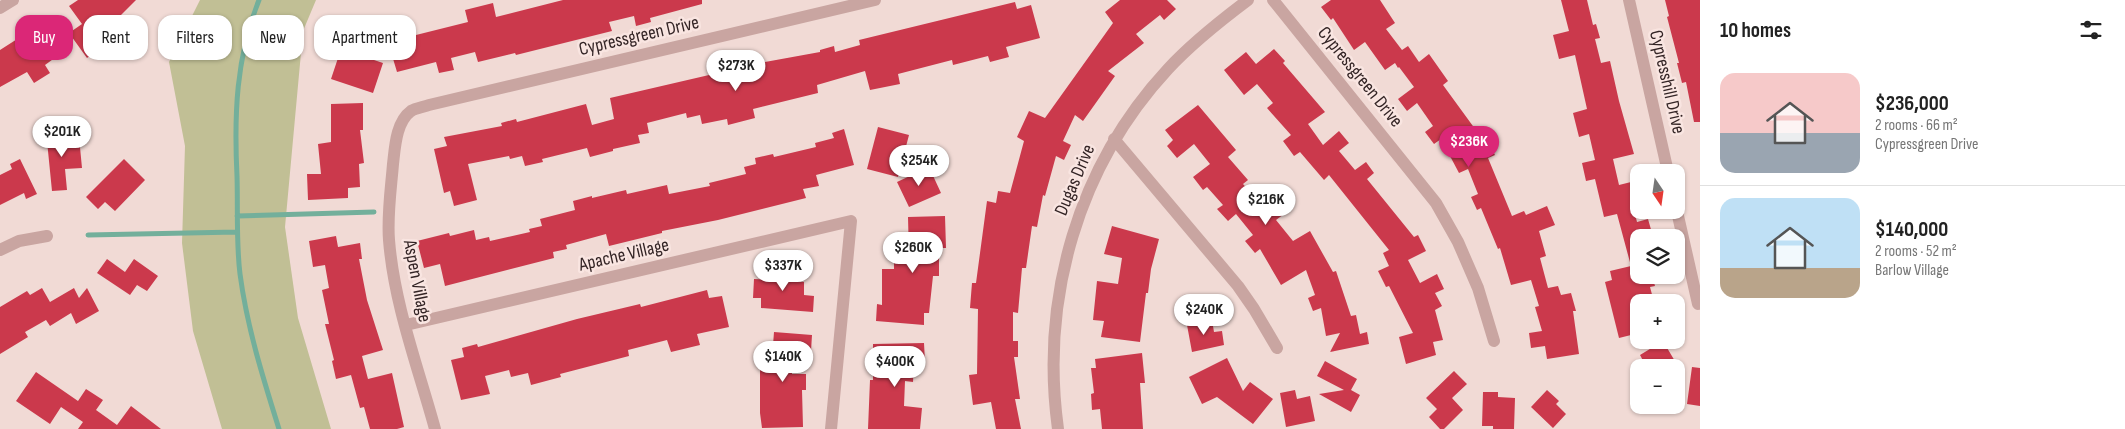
<!DOCTYPE html>
<html lang="en">
<head>
<meta charset="utf-8">
<style>
  body { margin:0; font-family:"Sofia Sans Condensed",sans-serif; background:#f2f2f2; color:#222; height:100vh; display:flex; flex-direction:column; font-size:19px; white-space:nowrap }
  * { box-sizing:border-box; margin:0 }
  p { font-size:16px; color:#767676 }
  .icon { flex:none; width:28px; height:28px; fill:none; stroke:currentColor; stroke-width:2; stroke-linecap:round; stroke-linejoin:round }
  .map { position:relative; flex:1; overflow:hidden }
  .sheet { display:flex; flex-direction:column; background:#fff; width:425px }
  .sheet>* { flex:none }
  .banner { position:absolute; left:15px; top:15px; width:475px; height:45px; display:flex; gap:10px }
  .needle { width:32px; rotate:167deg }
  .fabs { position:absolute; left:1630px; top:164px; display:grid; gap:10px }
  .fabs a { display:grid; place-items:center; width:55px; height:55px; border-radius:10px; background:#fff; box-shadow:0 1px 4px #0004; font-size:25px }
  .price { position:absolute; translate:-50% -42px; padding:0 11px; border-radius:18px; background:#fff; color:#222; font-size:16px; line-height:32px; filter:drop-shadow(0 1px 2px #0008) }
  .price::after { content:''; position:absolute; left:50%; top:30px; width:15px; height:11px; margin-left:-8px; background:inherit; clip-path:polygon(0 0,100% 0,50% 100%) }
  .price.selected { background:#db2777; color:#fff }
  ul { padding:0; list-style:none }
  li { display:flex; align-items:center; gap:15px; height:125px; padding:0 20px }
  li+li { border-top:1px solid #e0e0e0 }
  li span { display:grid; place-items:center; flex:none; width:140px; height:100px; border-radius:15px; color:#555 }
  li>.icon { margin-inline-start:auto }
  span .icon { width:60px; height:60px; fill:#fffc; stroke-width:1 }
  li b { font-size:21px }
  h2 { display:flex; justify-content:space-between; align-items:center; height:60px; padding:0 20px; font-size:21px }
  .chip { padding:0 18px; border-radius:15px; background:#fff; box-shadow:0 1px 4px #0004; font-size:18px; line-height:45px }
  .chip.selected { background:#db2777; color:#fff }
  main { display:flex; flex:1; min-height:0 }
  .map>svg:first-child { display:block }
  .green { fill:#c1bf95 }
  .lines { fill:none; stroke-linecap:round; stroke-linejoin:round }
  .stream { stroke:#73af9b; stroke-width:5 }
  .building { fill:#cb394c }
  .minor { stroke:#c9a5a1; stroke-width:12 }
  .labels { text-anchor:middle; dominant-baseline:central; stroke-width:5; stroke-linejoin:round; paint-order:stroke }
  .street-label { font-size:19px; fill:#332425; stroke:#f9e5e1 }
</style>
</head>
<body>
<main>
<div class="map">
<svg width="1700" height="429" viewBox="0 0 1700 429">
  <rect width="100%" height="100%" fill="#f1dad5"/>
  <path class="green" d="M200 0H316L303 31 285 227 298 318 331 429H222L193 331 182 243 185 146 169 62Z"/>
  <g class="lines">
    <path class="stream" d="M259 0C236 57 234 115 237 176 238 208 236 242 240 274 247 327 263 378 279 429
      M237 216 374 212
      M88 235 237 232"/>
  </g>
  <path class="building" d="M78 0H136L106 30 112 38 87 58 69 33 82 24 69 6Z
    M563 0H702V4L650 18 651 22 636 26 634 16 609 22 612 31 516 55 515 53 478 62 475 52 451 58 454 70 439 73 436 62 397 72 388 42 468 22 465 10 493 3 496 17Z
    M1120 0H1167L1176 9 1164 20 1160 15 1136 34 1144 43 1108 71 1115 76 1083 121 1075 115 1063 141 1071 145 1064 160 1056 156 1045 196 1043 195 1037 227 1032 226 1026 268H1022L1018 313 1013 312V341H1018V357H1014L1020 399H1015L1021 429H996L991 402 973 405 969 375 977 374 978 309 970 308 972 283H976L987 201 996 203 998 191 1010 193 1024 141 1017 137 1029 111 1045 118 1113 23 1105 12Z
    M1331 0H1380L1395 23 1386 29 1402 50 1408 46 1419 62 1429 54 1448 81 1443 85 1478 133 1488 128 1495 141 1489 144 1495 155 1488 158 1512 216 1524 211 1526 215 1547 206 1555 225 1539 231 1546 256 1540 258 1548 288 1558 286 1561 295 1571 293 1576 311H1573L1579 354 1547 359 1545 346 1531 348 1529 333 1542 331 1535 307 1539 306 1531 280 1511 285 1500 248 1498 249 1481 208 1477 210 1471 197 1478 194 1468 169 1459 173 1441 139 1434 144 1425 132 1433 126 1417 103 1407 111 1398 99 1414 87 1399 67 1398 68 1395 63 1385 70 1365 42 1354 50 1333 18 1331 20 1321 7Z
    M1561 0H1587L1593 25 1596 24 1600 38 1595 39 1601 63 1610 61 1619 101 1634 154 1613 159 1619 185 1639 180V197L1631 198 1637 222 1648 219 1652 233 1647 235 1648 238H1639V275H1652L1655 286 1650 287 1654 302H1639V333L1619 338 1605 282 1612 280 1610 271 1631 266 1617 214 1604 217 1595 179 1586 181 1582 163 1595 160 1589 134 1579 137 1573 113 1587 109 1575 55 1559 59 1553 35 1569 31Z
    M1665 0H1700V122H1694L1686 82 1682 83 1677 63H1679L1667 17 1669 16Z
    M1015 2 1017 9 1031 5 1040 38 1006 47 1009 57 990 62 988 56 953 65 952 60 898 74 900 84 870 90 865 71 817 85 818 93 753 109 755 118 728 125 727 119 702 124 700 115 687 118 686 113 647 123 649 133 638 135 640 143 613 149V151L590 157 587 148 542 159 543 162 525 166 522 156 510 159 509 156 468 164 477 200 454 206 450 191 444 193 434 149 447 146 444 137 502 126 501 123 516 119 517 122 586 104 592 125 614 119 610 98 765 62 820 52V50L834 46 835 52 860 45 859 40Z
    M36 27 56 57 45 65 50 73 34 83 27 72 0 87V50Z
    M341 49 383 63 373 93 331 79Z
    M1274 49 1285 61 1283 63 1325 112 1308 124 1323 145 1339 131 1349 143 1339 151 1355 170 1366 162 1374 173 1367 179 1414 237 1418 235 1426 251 1408 260 1420 283 1437 274 1444 289 1435 293 1442 306 1435 310 1443 340 1433 342 1436 355 1406 364 1399 337 1413 333 1389 286 1386 287 1378 271 1389 266 1383 253 1389 250 1329 175 1324 180 1300 152 1294 156 1283 141 1291 135 1267 108 1273 103 1257 84 1244 95 1224 70 1246 52 1256 64Z
    M363 103V130H360L364 163 359 164 360 187 348 188V198L308 200 307 174H321L318 144 331 142V104Z
    M1198 105 1236 150 1228 157 1248 180 1243 184 1263 207 1272 199 1284 214 1276 220 1293 241 1310 231 1333 272 1336 271 1351 316 1356 315 1360 334 1367 332 1369 344 1330 352 1340 333 1326 336 1321 308 1313 311 1308 298 1315 295 1306 270 1281 285 1260 249 1255 253 1245 241 1253 235 1236 214 1228 221 1217 209 1223 205 1207 187 1203 190 1193 177 1210 164 1194 144 1177 158 1167 146 1173 140 1165 130Z
    M878 127 909 135 898 177 867 169Z
    M844 129 854 165 816 175 819 186 803 189 806 198 718 220 662 231V233L609 246 606 234 566 245 567 249 553 252 554 258 445 286 440 264 424 268 417 241 449 233 450 236 474 230 476 240 489 237 490 241 530 232 529 229 542 226 540 219 575 210 573 201 592 196V198L626 190 627 194 667 185 669 194 710 186 709 183 746 174 744 167 756 164 755 158 773 154 774 157 816 147 815 143 834 138 832 133Z
    M63 130 64 139 79 137 82 168 65 169 67 190 52 191 46 131Z
    M20 159 37 194 26 199 24 193 0 205V175L12 169 10 164Z
    M124 159 145 180 115 211 105 202 98 209 86 197Z
    M929 167 941 193 909 207 897 182Z
    M945 216 946 248H939V276H933L929 313H924V325L876 321 877 304 882 305V269H894V256H909L908 217Z
    M1112 226 1159 239 1151 269 1148 293H1146L1140 342 1101 337 1104 321 1093 320 1097 281 1118 284 1122 258 1104 254Z
    M336 236 338 247 360 243 362 259H359L367 300 383 350 362 356 368 379 392 373 404 427 397 429H370L364 407 360 408 351 375 336 379 332 361 334 360 325 324H329L322 290 329 288 325 265 313 267 309 241Z
    M107 259 125 272 134 259 158 276 147 291 137 285 130 295 97 273Z
    M775 264H789L790 281 804 282V295L814 296 813 312 761 308V298H753L754 279 775 280Z
    M42 288 50 302 74 288 79 298 87 288 99 311 76 324 71 313 50 326 46 320 25 332 28 337 0 354V307L27 291 30 295Z
    M707 290 709 298 722 296 729 327 697 334 700 345 671 352 667 340 628 350 629 356 560 374 561 377 531 385 528 373 511 377 509 370 485 376 490 394 461 400 451 360 464 357 462 348 477 344 478 347 577 319 640 304 641 307Z
    M1212 320 1214 332 1222 331 1224 345 1192 352 1187 325Z
    M774 332 812 335 811 351 792 349V374H806V390H802L803 427 762 428 760 413V358H772Z
    M1663 341 1679 368H1647L1640 355Z
    M924 343 925 362H914L913 382 905 381 904 406 922 408 920 429H868L870 380H873V375H889V357L873 356V344Z
    M1142 353 1145 383H1140L1143 429H1102L1100 409 1092 410 1091 394 1094 393 1091 368H1096L1095 359Z
    M1227 358 1243 391 1250 382 1273 399 1253 424 1217 397 1202 404 1189 377Z
    M1325 361 1357 379 1351 390 1360 395 1351 412 1319 394 1344 390 1317 376Z
    M1692 367 1700 368V406L1687 404Z
    M1454 371 1467 384 1452 398 1463 410 1444 429H1440L1429 417 1437 409 1426 398Z
    M36 372 78 401 86 389 103 400 96 410 117 425 131 406 161 429H78L83 422 61 407 50 424 16 401Z
    M1295 390 1297 399 1310 396 1315 421 1286 427 1280 393Z
    M1547 390 1559 401 1556 404 1566 414 1553 428 1531 407Z
    M1483 392H1498V397L1515 398 1514 429H1493V426H1482Z"/>
  <g class="lines">
    <path class="minor" d="M1273 0 1436 203 1458 242 1478 288 1494 341
      M1629 0 1668 172
      M0 8 13 0
      M1114 139 1238 286 1254 309 1277 348
      M1676 207 1698 304
      M0 250 19 241 47 236
      M406 325 851 221 831 429
      M435 429C418 367 394 304 389 240 387 215 391 189 393 164 395 147 396 122 411 111 416 108 424 107 429 105L875 0
      M1058 429C1040 298 1078 166 1168 69 1192 43 1220 21 1248 0"/>
  </g>
  <g class="labels">
    <g class="street-label">
      <text transform="translate(639 36) rotate(-13)">Cypressgreen Drive</text>
      <text transform="translate(1360 77) rotate(51)">Cypressgreen Drive</text>
      <text transform="translate(1667 82) rotate(77)">Cypresshill Drive</text>
      <text transform="translate(1075 180) rotate(-67)">Dugas Drive</text>
      <text transform="translate(624 255) rotate(-13)">Apache Village</text>
      <text transform="translate(417 281) rotate(79)">Aspen Village</text>
    </g>
  </g>
</svg>
<div class="fabs">
<a><svg class="needle" viewBox="-14 -14 28 28"><path d="M0-13l5 13h-10z" fill="#e53935"/><path d="M0 13l5-13h-10z" fill="#767676"/></svg></a>
<a><svg class="icon" aria-label="layers" viewBox="0 0 24 24"><path d="M12 4l9 5-9 5-9-5zM3 14l9 5 9-5"/></svg></a>
<a>+</a>
<a>−</a>
</div>
<b class="price" style="left:736px;top:92px">$273K</b>
<b class="price" style="left:62px;top:158px">$201K</b>
<b class="price selected" style="left:1469px;top:168px">$236K</b>
<b class="price" style="left:919px;top:187px">$254K</b>
<b class="price" style="left:1266px;top:226px">$216K</b>
<b class="price" style="left:913px;top:274px">$260K</b>
<b class="price" style="left:783px;top:292px">$337K</b>
<b class="price" style="left:1204px;top:336px">$240K</b>
<b class="price" style="left:783px;top:383px">$140K</b>
<b class="price" style="left:895px;top:388px">$400K</b>
<div class="banner">
<a class="chip selected">Buy</a>
<a class="chip">Rent</a>
<a class="chip">Filters</a>
<a class="chip">New</a>
<a class="chip">Apartment</a>
</div>
</div>
<section class="sheet">
<h2>10 homes<svg class="icon" aria-label="filters" viewBox="0 0 24 24"><path d="M4 7h16M4 17h16"/><circle cx="9" cy="7" r="2"/><circle cx="15" cy="17" r="2"/></svg></h2>
<ul>
<li><span style="background:linear-gradient(#f6c9c9 60%,#9aa5b1 0)"><svg class="icon" aria-label="home" viewBox="0 0 24 24"><path d="M3 11l9-7 9 7M6 9v11h12V9"/></svg></span><div><b>$236,000</b><p>2 rooms · 66 m²</p><p>Cypressgreen Drive</p></div></li>
<li><span style="background:linear-gradient(#bfe0f5 70%,#b9a48a 0)"><svg class="icon" aria-label="home" viewBox="0 0 24 24"><path d="M3 11l9-7 9 7M6 9v11h12V9"/></svg></span><div><b>$140,000</b><p>2 rooms · 52 m²</p><p>Barlow Village</p></div></li>
</ul>
</section>
</main>
</body>
</html>
